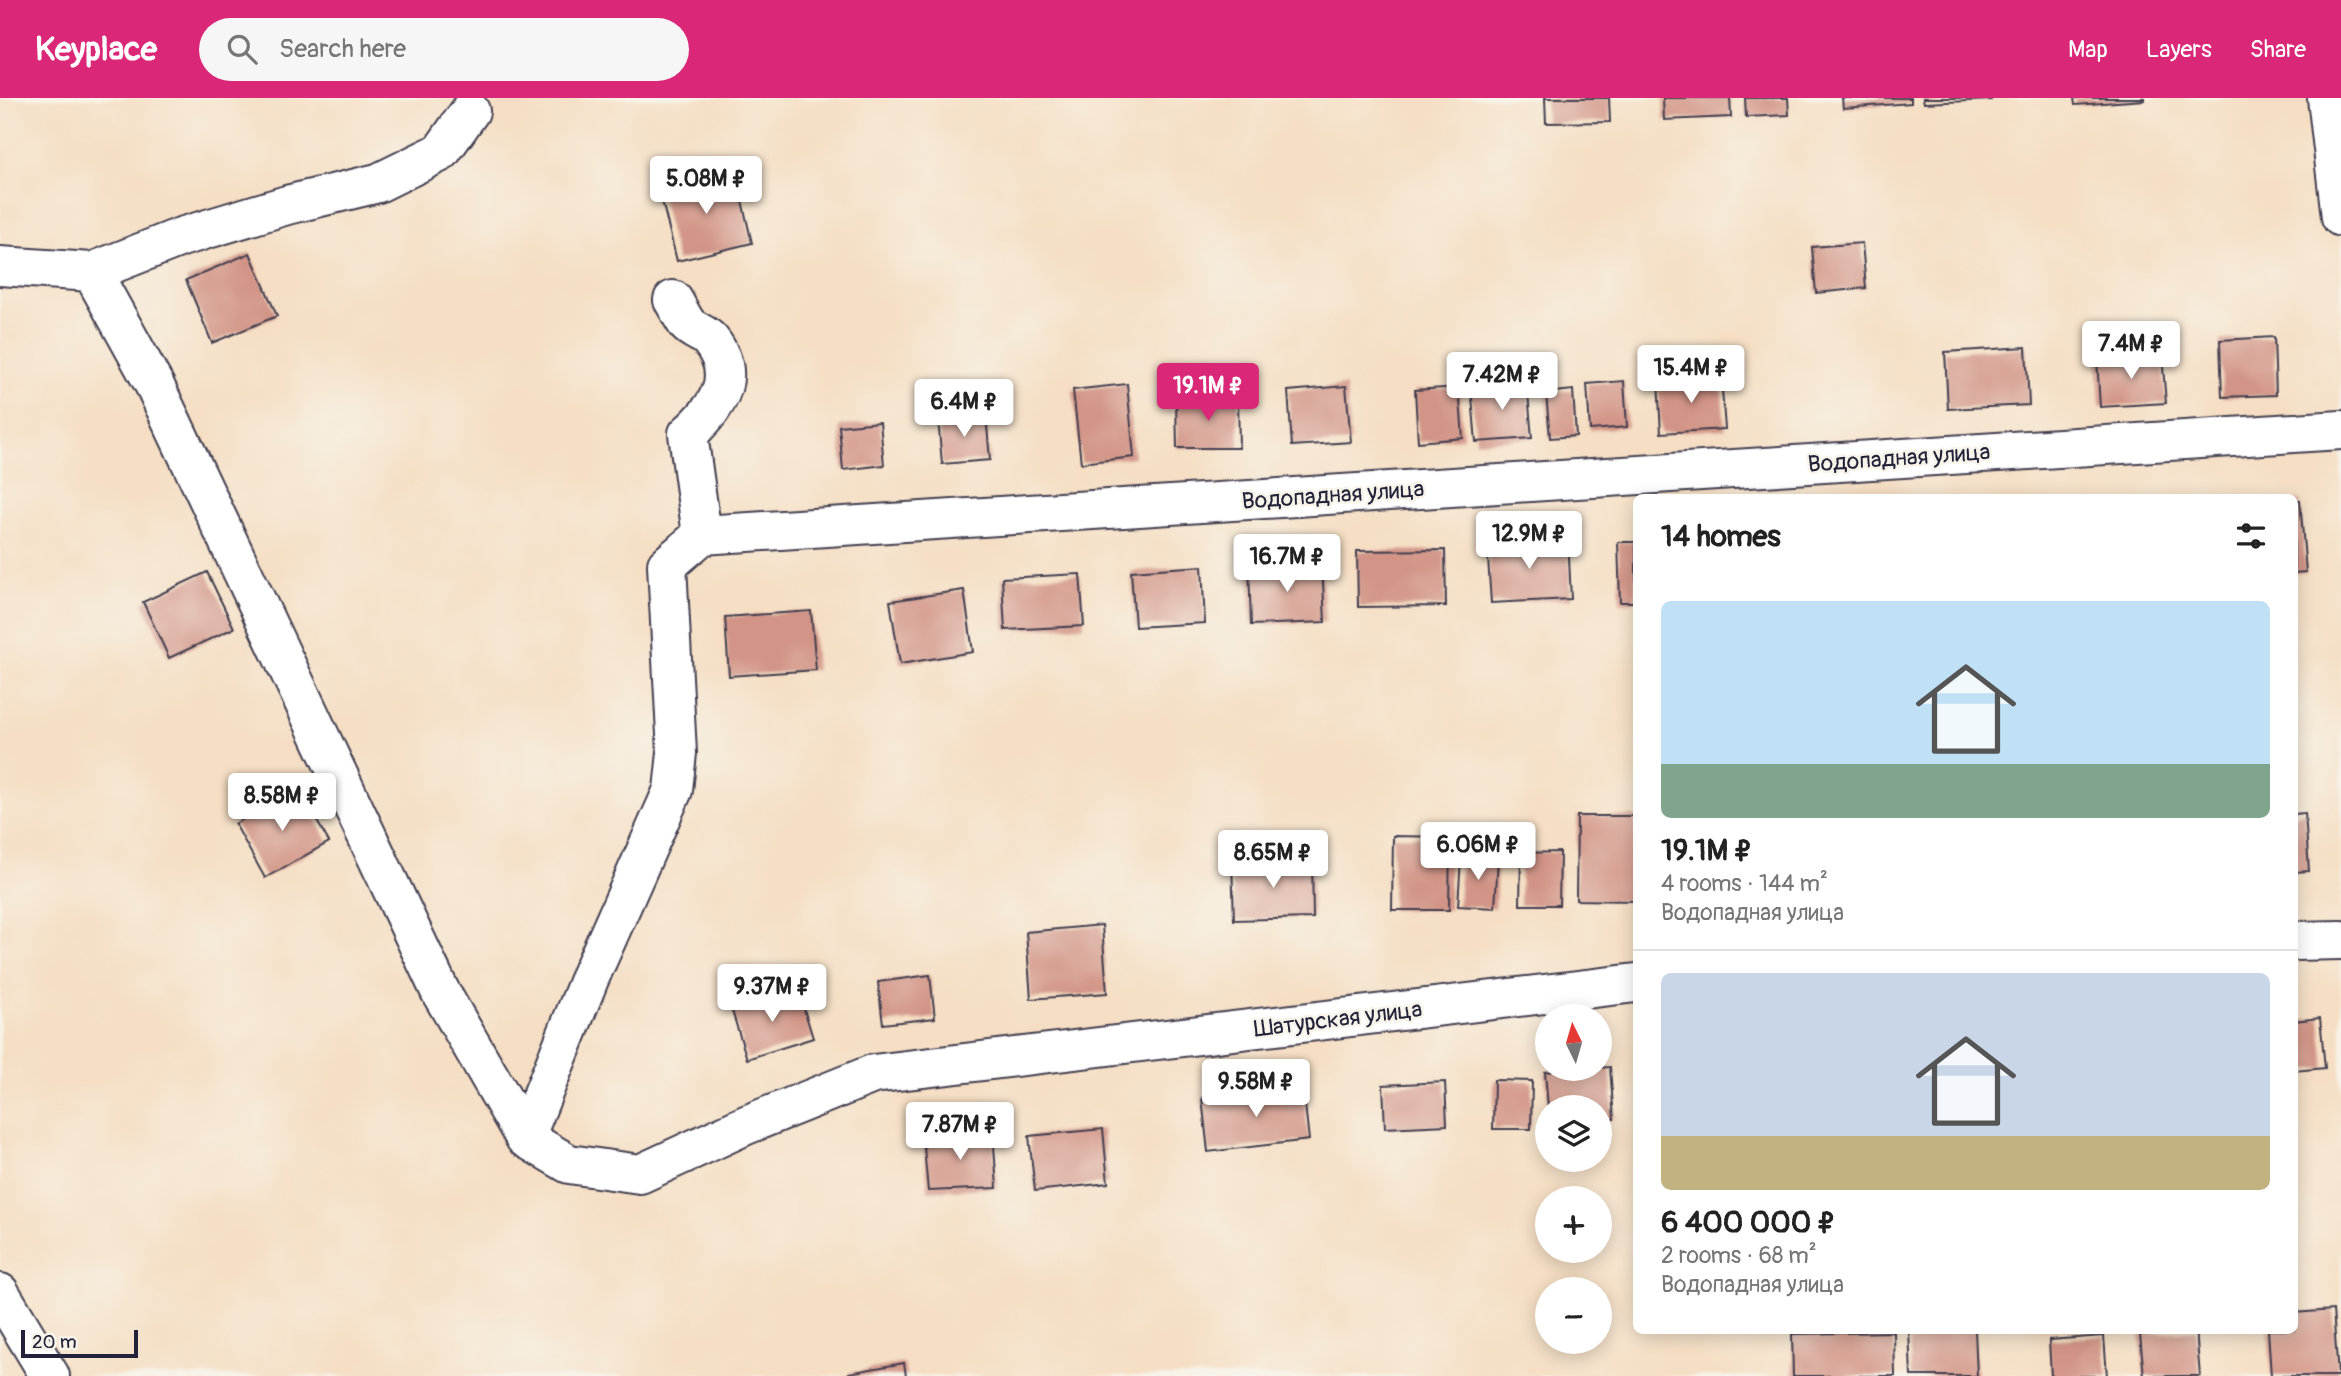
<!DOCTYPE html>
<html lang="en">
<head>
<meta charset="utf-8">
<style>
  body { margin:0; font-family:Pangolin,sans-serif; background:#f6f6f6; color:#222; height:100vh; display:flex; flex-direction:column; font-size:26px; white-space:nowrap }
  * { box-sizing:border-box; margin:0 }
  p { font-size:23px; color:#767676 }
  .icon { flex:none; width:38px; height:38px; fill:none; stroke:currentColor; stroke-width:2; stroke-linecap:round; stroke-linejoin:round }
  .map { position:relative; flex:1; overflow:hidden }
  .panel { position:absolute; left:1633px; top:396px; width:665px; height:840px; display:flex; flex-direction:column; background:#fff; border-radius:10px; box-shadow:0 4px 18px #0003 }
  .panel>* { flex:none }
  .needle { width:46px; rotate:355deg }
  .tools { position:absolute; left:1535px; top:906px; display:grid; gap:14px }
  .tools a { display:grid; place-items:center; width:77px; height:77px; border-radius:50%; background:#fff; box-shadow:0 4px 18px #0003; font-size:35px }
  .scale { position:absolute; left:21px; bottom:18px; width:117px; box-sizing:border-box; padding-left:7px; border:4px solid #22223b; border-top:0; font-size:19px; line-height:24px; white-space:nowrap; color:#22223b; -webkit-text-stroke:5px #f7f3e8; paint-order:stroke }
  .price { position:absolute; translate:-50% -60px; padding:0 16px; border-radius:7px; background:#fff; color:#222; font-size:23px; line-height:46px; filter:drop-shadow(0 2px 4px #0008) }
  .price::after { content:''; position:absolute; left:50%; top:42px; width:21px; height:16px; margin-left:-10px; background:inherit; clip-path:polygon(0 0,100% 0,50% 100%) }
  .price.on { background:#db2777; color:#fff }
  ul { padding:0; list-style:none }
  li { display:grid; align-content:center; gap:14px; height:371px; padding:0 28px }
  li+li { border-top:2px solid #e0e0e0 }
  li span { display:grid; place-items:center; height:217px; border-radius:10px; color:#555 }
  li>.icon { margin-inline-start:auto }
  span .icon { width:126px; height:126px; fill:#fffc; stroke-width:1 }
  li b { font-size:30px }
  h2 { display:flex; justify-content:space-between; align-items:center; height:84px; padding:0 28px; font-size:30px }
  header { display:flex; align-items:center; gap:42px; box-sizing:border-box; height:98px; padding:0 35px; background:#db2777; color:#fff }
  header strong { font-size:33px }
  nav { display:flex; gap:38px; margin-inline-start:auto; font-size:24px }
  .search { width:490px; height:63px; background:#f6f6f6; display:flex; align-items:center; gap:18px; box-sizing:border-box; padding:0 24px; border-radius:38px; color:#767676; font-size:26px }
  .map>svg:first-child { display:block }
  .building { fill:#d29486 }
  .lines { fill:none; stroke-linecap:round; stroke-linejoin:round }
  .street-casing { stroke:#423e4f; stroke-width:42 }
  .street { stroke:#fff; stroke-width:38 }
  .labels { text-anchor:middle; dominant-baseline:central; stroke-width:5; stroke-linejoin:round; paint-order:stroke }
  .street-label { font-size:23px; fill:#22223b; stroke:#f7f3e8 }
</style>
</head>
<body>
<header>
<strong>Keyplace</strong>
<div class="search"><svg class="icon" aria-label="search" viewBox="0 0 24 24"><circle cx="10" cy="10" r="6"/><path d="M15 15l6 6"/></svg>Search here</div>
<nav><a>Map</a><a>Layers</a><a>Share</a></nav>
</header>
<div class="map">
<svg width="2341" height="1278" viewBox="0 0 2341 1278">
  <rect width="100%" height="100%" fill="#f7f3e8"/>
  <filter id="ink" filterUnits="userSpaceOnUse"><feTurbulence type="fractalNoise" baseFrequency=".0143" numOctaves="2"/><feDisplacementMap in="SourceGraphic" scale="14" xChannelSelector="R" yChannelSelector="G"/><feConvolveMatrix kernelMatrix="1 2 1 2 8 2 1 2 1" color-interpolation-filters="sRGB"/></filter>
  <filter id="wash" filterUnits="userSpaceOnUse"><feTurbulence type="fractalNoise" baseFrequency=".00686" numOctaves="4" result="noise"/><feDisplacementMap in="SourceGraphic" scale="28" xChannelSelector="R" yChannelSelector="G"/><feGaussianBlur stdDeviation="1.57" result="paint"/><feColorMatrix in="noise" values="0 0 0 0 0 0 0 0 0 0 0 0 0 0 0 0 0 1.4 0 .05"/><feComposite in="paint" operator="in"/></filter>
  <g filter="url(#wash)">
    <rect width="100%" height="100%" fill="#f5dec3"/>
    <g id="blocks">
      <path class="building" d="M1545 0H1609L1610 24 1546 25Z
        M1663 0H1730L1731 19 1664 22Z
        M1745 0H1788L1789 17 1746 19Z
        M1842 0H1911V5L1843 10Z
        M1923 0H1991V2L1924 5Z
        M2074 0H2144V2L2075 7Z
        M735 73 752 145 677 163 659 91Z
        M1862 145 1866 190 1816 195 1812 149Z
        M250 155 277 218 212 245 186 182Z
        M2274 239 2276 297 2222 299 2220 242Z
        M2026 249 2029 307 1948 311 1945 254Z
        M2162 257 2166 305 2100 309 2097 261Z
        M1721 279 1725 331 1661 335 1658 283Z
        M1624 283 1627 329 1590 332 1587 286Z
        M1527 284 1532 340 1476 344 1471 288Z
        M1127 286 1134 359 1081 365 1073 292Z
        M1346 288 1351 344 1292 348 1288 293Z
        M1459 289 1463 340 1418 344 1415 292Z
        M1573 292 1576 338 1550 340 1546 295Z
        M1238 300 1239 350H1177L1176 301Z
        M986 316 990 362 942 366 938 320Z
        M880 324 884 367 843 372 839 328Z
        M2294 402H2300L2306 474 2294 475Z
        M1568 440 1571 501 1491 505 1487 445Z
        M1618 444H1636V504H1620Z
        M1445 452 1446 508 1358 509 1357 453Z
        M1322 464 1325 524 1251 527 1249 467Z
        M1202 468 1205 525 1135 529 1131 473Z
        M207 474 234 530 169 560 143 504Z
        M1080 476 1084 528 1005 532 1002 480Z
        M964 492 973 554 900 566 890 503Z
        M811 513 816 572 729 578 725 519Z
        M298 690 329 744 265 780 235 726Z
        M2305 715 2309 773 2294 774V716Z
        M1577 718H1636V803L1576 802Z
        M1393 738 1450 739 1449 812H1392Z
        M1560 754 1559 807H1520L1521 755Z
        M1461 759 1498 761 1495 810 1458 808Z
        M1312 762 1313 820 1234 822 1232 764Z
        M1102 827 1107 895 1031 901 1026 834Z
        M930 877 935 920 883 926 878 884Z
        M798 892 813 940 747 961 732 913Z
        M2320 920 2325 970 2294 973V923Z
        M1610 969 1614 1021 1600 1022V1010H1548L1545 974Z
        M1494 982 1532 983 1531 1031H1493Z
        M1445 984 1447 1027 1385 1030 1383 987Z
        M1303 988 1309 1042 1208 1054 1202 1000Z
        M1103 1031 1108 1085 1035 1093 1029 1038Z
        M993 1034 997 1090 928 1093 923 1039Z
        M2333 1212 2338 1278H2271L2268 1232H2294V1215Z
        M1909 1232H1975L1977 1278H1911Z
        M2196 1232 2200 1278H2144L2140 1237Z
        M1894 1234 1895 1278H1793L1792 1236Z
        M2104 1238 2107 1278H2051L2049 1242Z
        M904 1265 906 1278H850L849 1275Z"/>
    </g>
  </g>
  <g filter="url(#ink)">
    <use href="#blocks" fill-opacity="0" stroke="#423e4f" stroke-width="2"/>
    <g class="lines">
      <g class="street-casing">
        <path id="street" d="M2327 0 2341 119
          M0 168 92 174 155 288 440 893 525 1040 569 1066 640 1076 746 1027 873 976 1636 885
          M92 174 181 139 287 107 378 85 441 54 470 13
          M702 437 2341 332
          M2294 843 2341 842
          M525 1040 590 879 673 692 677 655 667 467 702 437 688 336C717 310 740 279 710 242 704 235 693 233 687 226 682 219 678 210 673 202
          M0 1195 50 1278"/>
      </g>
      <use href="#street" class="street"/>
    </g>
  </g>
  <g class="labels">
    <g class="street-label">
      <text transform="translate(1899 360) rotate(-4)">Водопадная улица</text>
      <text transform="translate(1333 397) rotate(-4)">Водопадная улица</text>
      <text transform="translate(1338 921) rotate(-7)">Шатурская улица</text>
    </g>
  </g>
</svg>
<div class="tools">
<a><svg class="needle" viewBox="-14 -14 28 28"><path d="M0-13l5 13h-10z" fill="#e53935"/><path d="M0 13l5-13h-10z" fill="#767676"/></svg></a>
<a><svg class="icon" aria-label="layers" viewBox="0 0 24 24"><path d="M12 4l9 5-9 5-9-5zM3 14l9 5 9-5"/></svg></a>
<a>+</a>
<a>−</a>
</div>
<div class="scale">20 m</div>
<b class="price" style="left:706px;top:118px">5.08M ₽</b>
<b class="price" style="left:2131px;top:283px">7.4M ₽</b>
<b class="price" style="left:1691px;top:307px">15.4M ₽</b>
<b class="price" style="left:1502px;top:314px">7.42M ₽</b>
<b class="price on" style="left:1208px;top:325px">19.1M ₽</b>
<b class="price" style="left:964px;top:341px">6.4M ₽</b>
<b class="price" style="left:1529px;top:473px">12.9M ₽</b>
<b class="price" style="left:1287px;top:496px">16.7M ₽</b>
<b class="price" style="left:282px;top:735px">8.58M ₽</b>
<b class="price" style="left:1478px;top:784px">6.06M ₽</b>
<b class="price" style="left:1273px;top:792px">8.65M ₽</b>
<b class="price" style="left:772px;top:926px">9.37M ₽</b>
<b class="price" style="left:1256px;top:1021px">9.58M ₽</b>
<b class="price" style="left:960px;top:1064px">7.87M ₽</b>
<section class="panel">
<h2>14 homes<svg class="icon" aria-label="filters" viewBox="0 0 24 24"><path d="M4 7h16M4 17h16"/><circle cx="9" cy="7" r="2"/><circle cx="15" cy="17" r="2"/></svg></h2>
<ul>
<li><span style="background:linear-gradient(#bfe0f5 75%,#7fa58c 0)"><svg class="icon" aria-label="home" viewBox="0 0 24 24"><path d="M3 11l9-7 9 7M6 9v11h12V9"/></svg></span><div><b>19.1M ₽</b><p>4 rooms · 144 m²</p><p>Водопадная улица</p></div></li>
<li><span style="background:linear-gradient(#c9d6e8 75%,#c2b280 0)"><svg class="icon" aria-label="home" viewBox="0 0 24 24"><path d="M3 11l9-7 9 7M6 9v11h12V9"/></svg></span><div><b>6 400 000 ₽</b><p>2 rooms · 68 m²</p><p>Водопадная улица</p></div></li>
</ul>
</section>
</div>
</body>
</html>
